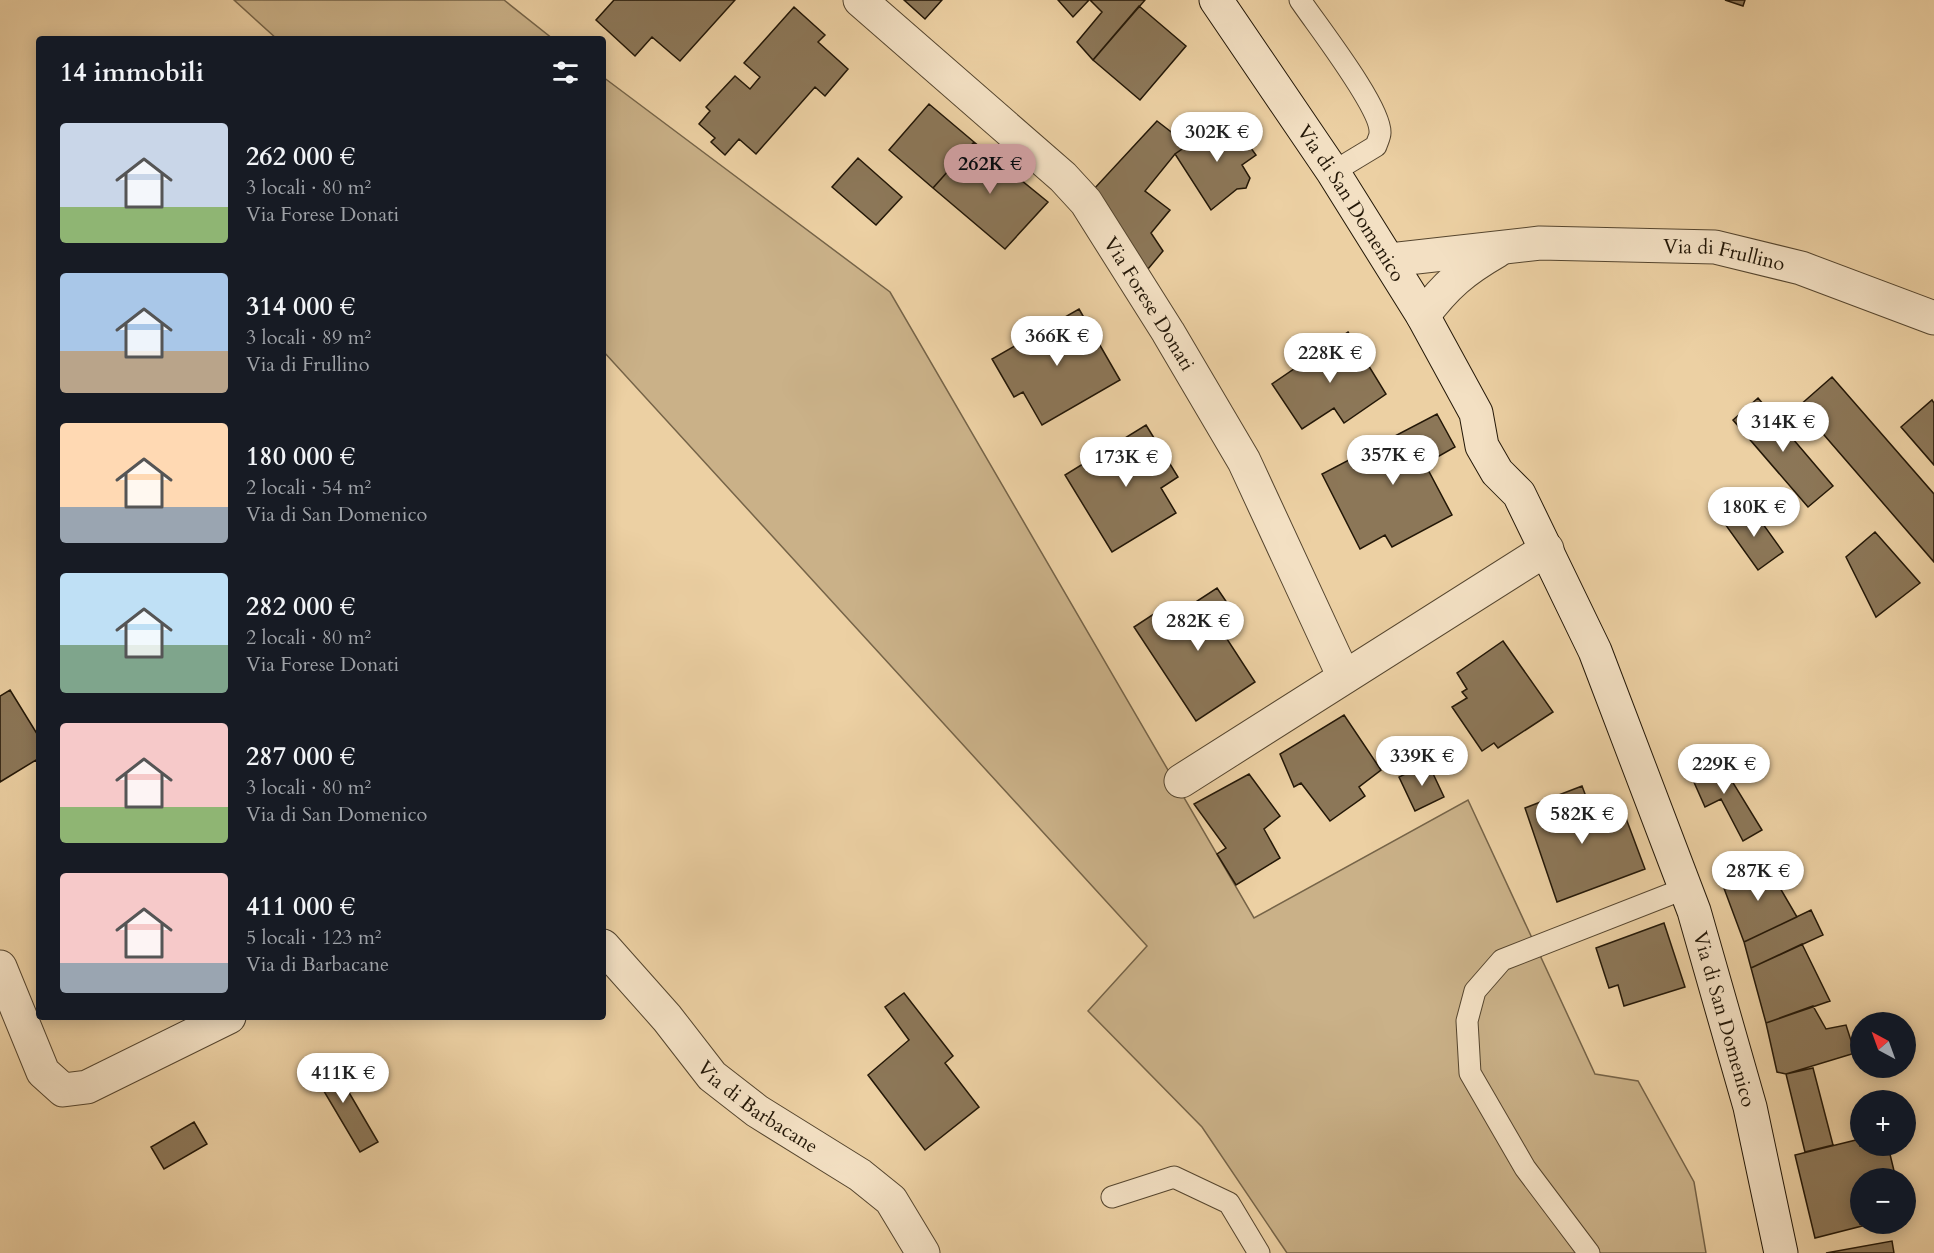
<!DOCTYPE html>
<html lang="it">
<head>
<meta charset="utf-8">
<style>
  body { margin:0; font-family:Cardo,serif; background:#20242c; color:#f1f3f6; height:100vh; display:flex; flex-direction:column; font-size:22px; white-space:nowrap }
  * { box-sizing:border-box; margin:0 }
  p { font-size:20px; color:#9ea1a6 }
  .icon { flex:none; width:33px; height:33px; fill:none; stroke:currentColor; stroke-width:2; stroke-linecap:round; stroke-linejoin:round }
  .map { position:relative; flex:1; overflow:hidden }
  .details { position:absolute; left:36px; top:36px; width:570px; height:984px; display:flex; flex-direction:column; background:#171b24; border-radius:6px; box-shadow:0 3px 15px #0003 }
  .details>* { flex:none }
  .needle { width:39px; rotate:319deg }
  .controls { position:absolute; left:1850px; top:1012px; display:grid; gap:12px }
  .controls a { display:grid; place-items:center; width:66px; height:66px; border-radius:50%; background:#171b24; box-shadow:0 3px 15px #0003; font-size:30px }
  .price { position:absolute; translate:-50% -51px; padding:0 14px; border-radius:21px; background:#fff; color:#222; font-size:20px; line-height:39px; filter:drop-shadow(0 2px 3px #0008) }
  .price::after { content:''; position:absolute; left:50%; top:36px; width:18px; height:14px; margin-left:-9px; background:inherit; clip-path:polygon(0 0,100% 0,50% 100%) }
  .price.selected { background:#c59692; color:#111 }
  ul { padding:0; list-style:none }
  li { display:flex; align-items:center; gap:18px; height:150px; padding:0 24px }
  li span { display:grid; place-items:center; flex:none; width:168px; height:120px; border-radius:6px; color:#555 }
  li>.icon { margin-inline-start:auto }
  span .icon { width:72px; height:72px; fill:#fffc; stroke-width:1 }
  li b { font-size:26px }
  h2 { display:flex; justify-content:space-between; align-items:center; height:72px; padding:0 24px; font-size:26px }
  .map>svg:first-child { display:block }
  .green { fill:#cab188; stroke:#766448; stroke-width:1.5 }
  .building { fill:#8c7758; stroke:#231707; stroke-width:1.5 }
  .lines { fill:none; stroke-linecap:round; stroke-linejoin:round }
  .service-casing { stroke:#55452e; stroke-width:23 }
  .minor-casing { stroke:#55452e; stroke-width:35 }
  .secondary-casing { stroke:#231707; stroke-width:35 }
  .service { stroke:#f3e0c3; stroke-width:21 }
  .minor { stroke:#f3e0c3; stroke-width:33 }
  .secondary { stroke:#f3e0c3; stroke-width:33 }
  .labels { text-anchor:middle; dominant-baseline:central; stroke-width:4.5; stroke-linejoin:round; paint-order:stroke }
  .street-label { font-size:20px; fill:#231707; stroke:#f3e0c3 }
</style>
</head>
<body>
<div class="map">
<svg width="1934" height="1253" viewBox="0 0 1934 1253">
  <rect width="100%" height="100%" fill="#ecd0a3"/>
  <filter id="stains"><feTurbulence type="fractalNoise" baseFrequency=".00333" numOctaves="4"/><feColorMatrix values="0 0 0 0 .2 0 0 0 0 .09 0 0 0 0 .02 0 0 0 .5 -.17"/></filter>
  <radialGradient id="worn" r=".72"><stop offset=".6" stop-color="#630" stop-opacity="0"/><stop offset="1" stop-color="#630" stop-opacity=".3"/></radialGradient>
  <path class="green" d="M234 0H504L553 39H277Z
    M603 77 890 292 1254 918 1468 800 1595 1074 1638 1081 1694 1182 1706 1253H1287L1202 1127 1088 1011 1147 946 603 351Z"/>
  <path class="building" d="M614 0H735L680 61 652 37 635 56 596 20Z
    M904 0H942L925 19Z
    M1058 0H1089L1073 17Z
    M1090 0H1145L1093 60 1077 42 1102 12Z
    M1725 0H1745L1743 6Z
    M1139 6 1186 46 1140 100 1093 60Z
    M794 7 825 35 818 42 848 69 825 96 815 87 756 154 739 139 725 155 711 142 715 138 699 124 710 111 706 107 735 76 750 89 760 77 744 63Z
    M929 104 974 142 933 188 889 150Z
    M1157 121 1188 145 1175 154 1145 191 1170 210 1151 233 1163 251 1143 275 1093 190Z
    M1210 122 1223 127 1226 133 1235 126 1256 155 1242 165 1250 178 1246 188 1237 189 1211 210 1175 154 1198 138 1203 127Z
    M974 142 1048 202 1005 249 933 188Z
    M858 158 902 197 876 225 832 187Z
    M1079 309 1120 380 1042 425 1023 392 1014 397 992 359Z
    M1348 332 1386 394 1344 423 1334 408 1302 429 1272 384Z
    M1832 377 1934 494V562L1799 406Z
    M1758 398 1833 486 1808 507 1733 420Z
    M1932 400 1934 403V465L1901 427Z
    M1437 414 1455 447 1425 464 1452 515 1392 547 1385 535 1360 549 1322 474Z
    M1146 425 1178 477 1161 488 1176 513 1112 552 1065 475Z
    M1750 506 1783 552 1758 570 1725 524Z
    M1875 532 1920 583 1876 617 1846 557Z
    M1217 588 1242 625 1225 636 1255 682 1196 721 1134 627 1169 604 1176 615Z
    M1503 641 1553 712 1498 748 1494 743 1482 751 1452 707 1467 698 1462 692 1467 689 1457 673Z
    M10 690 39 737V765L36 760 0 782V696Z
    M1344 715 1381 770 1359 787 1365 796 1330 821 1301 783 1294 787 1280 754Z
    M1716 755 1762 830 1743 841 1721 799 1705 807 1689 771Z
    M1428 763 1444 797 1415 811 1399 777Z
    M1249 774 1280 816 1264 829 1280 858 1236 885 1217 854 1226 848 1194 804Z
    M1582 786 1596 823 1624 813 1645 869 1557 902 1525 808Z
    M1766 864 1797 917 1744 942 1722 883Z
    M1811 910 1823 935 1751 968 1744 942Z
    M1664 923 1685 987 1624 1006 1618 985 1609 988 1596 948Z
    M1802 944 1830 1001 1766 1023 1751 968Z
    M904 993 953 1056 945 1063 979 1107 925 1150 868 1075 909 1040 885 1007Z
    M1813 1006 1826 1029 1846 1025 1855 1053 1786 1074 1777 1072 1766 1023Z
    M327 1055 378 1142 360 1152 309 1066Z
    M1813 1068 1833 1145 1805 1152 1786 1074Z
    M194 1122 207 1144 164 1169 151 1147Z
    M1860 1139V1146H1888L1896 1179H1860V1224H1870L1815 1238 1795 1155Z
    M1892 1241 1894 1253H1826Z"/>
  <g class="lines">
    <g class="service-casing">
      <path id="service" d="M1300 0C1316 24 1382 108 1380 133 1380 137 1377 142 1376 146L1333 172
        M1112 1197 1174 1177 1229 1203 1259 1253
        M1589 1253 1525 1168 1470 1073 1467 1021 1475 991 1502 960 1686 888"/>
    </g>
    <g class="minor-casing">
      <g id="minor">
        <path id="s1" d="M860 0 1063 177 1086 202 1168 332 1244 461 1344 677"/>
        <path id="s2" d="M1390 260 1540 243 1715 247 1801 268 1934 318"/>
        <path d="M1423 316C1446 285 1464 270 1497 251"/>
        <path d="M1181 781 1547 549"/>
        <path id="s3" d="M603 946 667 1018 712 1076 757 1111 860 1175 891 1200 923 1253"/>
        <path d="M0 967 43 1072 63 1090 87 1087 229 1017"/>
      </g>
    </g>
    <g class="secondary-casing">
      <g id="secondary">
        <path id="s4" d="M1216 0 1333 172 1423 316 1476 413 1482 446 1497 472 1519 494 1595 651 1694 911 1750 1107 1781 1253"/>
      </g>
    </g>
    <use href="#service" class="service"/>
    <use href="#minor" class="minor"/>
    <use href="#secondary" class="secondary"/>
  </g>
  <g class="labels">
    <g class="street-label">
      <text stroke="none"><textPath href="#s4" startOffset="244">Via di San Domenico</textPath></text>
      <text stroke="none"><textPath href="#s2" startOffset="336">Via di Frullino</textPath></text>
      <text stroke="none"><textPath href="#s1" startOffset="423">Via Forese Donati</textPath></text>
      <text stroke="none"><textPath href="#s4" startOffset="1148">Via di San Domenico</textPath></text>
      <text stroke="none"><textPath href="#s3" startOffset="225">Via di Barbacane</textPath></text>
    </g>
  </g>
  <rect width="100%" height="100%" filter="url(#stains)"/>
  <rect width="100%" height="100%" fill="url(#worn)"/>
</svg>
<div class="controls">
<a><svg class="needle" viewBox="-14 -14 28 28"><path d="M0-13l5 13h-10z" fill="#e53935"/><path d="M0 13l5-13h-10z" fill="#9ea1a6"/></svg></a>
<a>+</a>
<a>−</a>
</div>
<b class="price" style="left:1217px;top:163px">302K €</b>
<b class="price selected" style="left:990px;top:195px">262K €</b>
<b class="price" style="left:1057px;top:367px">366K €</b>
<b class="price" style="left:1330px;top:384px">228K €</b>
<b class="price" style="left:1783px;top:453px">314K €</b>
<b class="price" style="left:1393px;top:486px">357K €</b>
<b class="price" style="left:1126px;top:488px">173K €</b>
<b class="price" style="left:1754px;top:538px">180K €</b>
<b class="price" style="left:1198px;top:652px">282K €</b>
<b class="price" style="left:1422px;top:787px">339K €</b>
<b class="price" style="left:1724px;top:795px">229K €</b>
<b class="price" style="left:1582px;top:845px">582K €</b>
<b class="price" style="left:1758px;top:902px">287K €</b>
<b class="price" style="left:343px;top:1104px">411K €</b>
<section class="details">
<h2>14 immobili<svg class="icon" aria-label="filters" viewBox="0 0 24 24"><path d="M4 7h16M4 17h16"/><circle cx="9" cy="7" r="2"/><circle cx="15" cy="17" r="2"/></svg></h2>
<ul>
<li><span style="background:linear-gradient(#c9d6e8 70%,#8fb573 0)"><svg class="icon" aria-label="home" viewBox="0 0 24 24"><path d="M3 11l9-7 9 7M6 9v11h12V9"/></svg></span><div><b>262 000 €</b><p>3 locali · 80 m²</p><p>Via Forese Donati</p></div></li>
<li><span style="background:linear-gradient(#a9c7e8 65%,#b9a48a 0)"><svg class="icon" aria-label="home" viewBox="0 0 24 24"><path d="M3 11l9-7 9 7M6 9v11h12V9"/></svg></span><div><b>314 000 €</b><p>3 locali · 89 m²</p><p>Via di Frullino</p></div></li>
<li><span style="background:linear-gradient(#ffd9b3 70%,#9aa5b1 0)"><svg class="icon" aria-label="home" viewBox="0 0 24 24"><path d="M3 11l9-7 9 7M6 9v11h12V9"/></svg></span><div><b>180 000 €</b><p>2 locali · 54 m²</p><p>Via di San Domenico</p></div></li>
<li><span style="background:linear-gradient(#bfe0f5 60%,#7fa58c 0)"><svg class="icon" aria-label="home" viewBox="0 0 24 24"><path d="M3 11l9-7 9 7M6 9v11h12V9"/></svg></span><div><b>282 000 €</b><p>2 locali · 80 m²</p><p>Via Forese Donati</p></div></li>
<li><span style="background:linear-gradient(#f6c9c9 70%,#8fb573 0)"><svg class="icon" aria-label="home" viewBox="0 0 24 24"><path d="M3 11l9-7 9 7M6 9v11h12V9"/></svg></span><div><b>287 000 €</b><p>3 locali · 80 m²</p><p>Via di San Domenico</p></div></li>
<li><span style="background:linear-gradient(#f6c9c9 75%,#9aa5b1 0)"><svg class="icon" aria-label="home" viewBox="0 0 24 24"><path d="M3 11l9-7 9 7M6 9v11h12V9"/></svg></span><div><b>411 000 €</b><p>5 locali · 123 m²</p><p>Via di Barbacane</p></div></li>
</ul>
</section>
</div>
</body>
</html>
